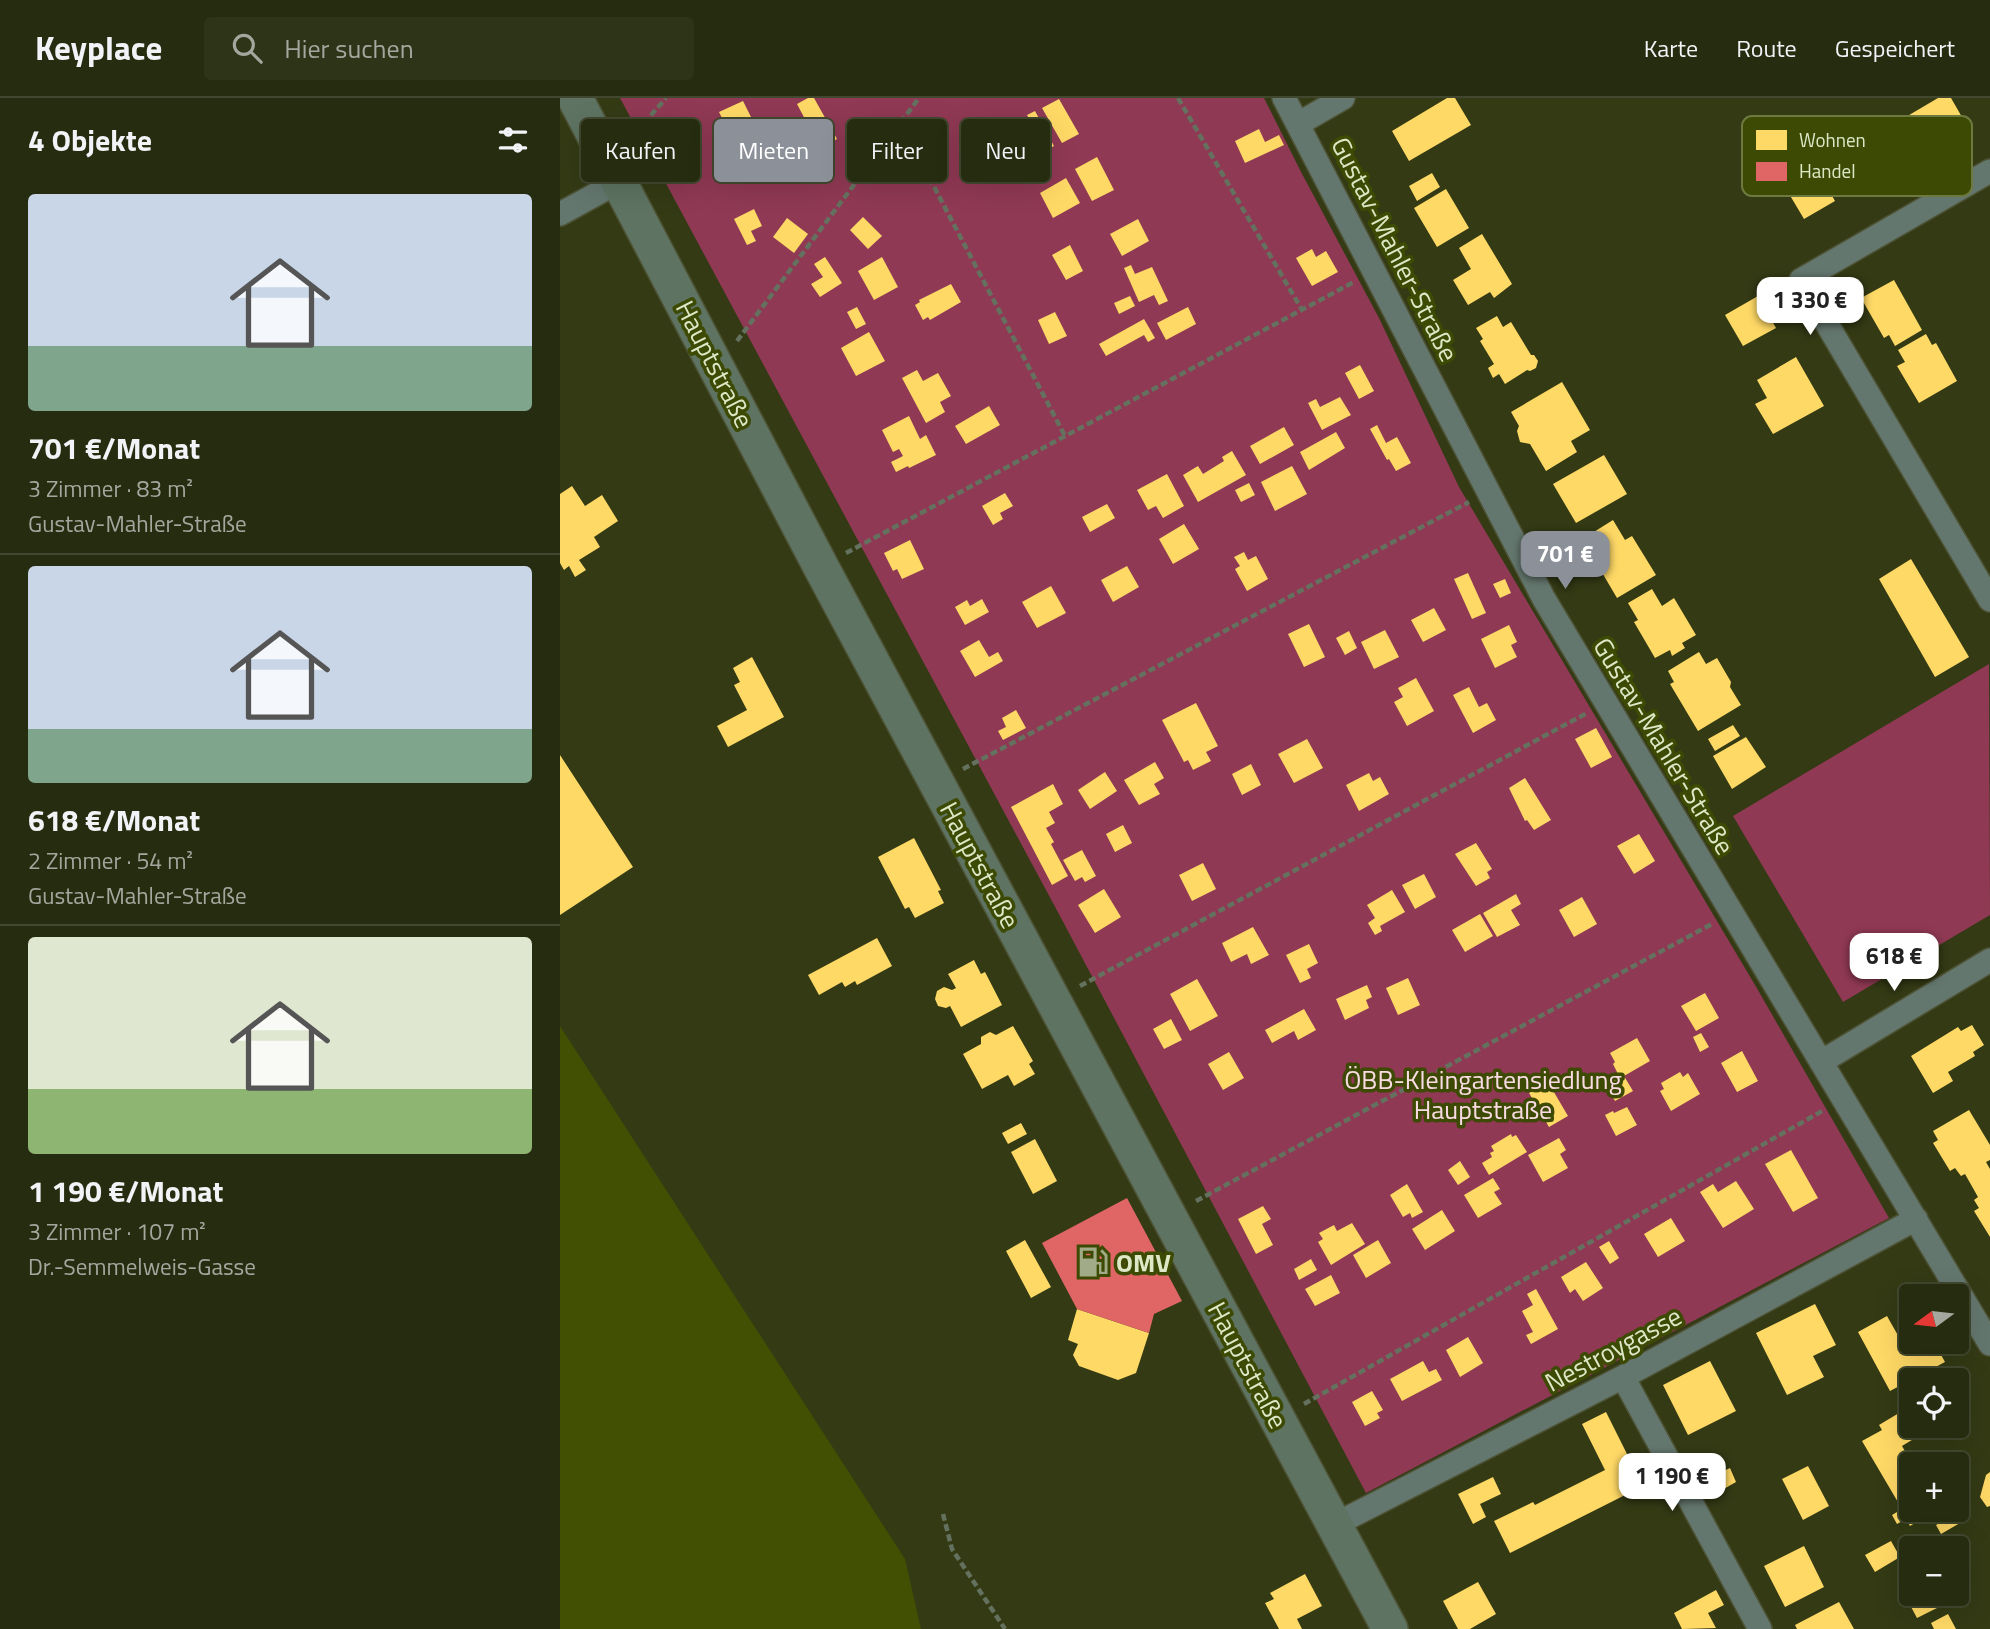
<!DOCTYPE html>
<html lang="de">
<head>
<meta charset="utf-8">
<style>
  body { margin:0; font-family:"Titillium Web",sans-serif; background:#2e3418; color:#f1f3f6; height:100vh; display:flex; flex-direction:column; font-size:26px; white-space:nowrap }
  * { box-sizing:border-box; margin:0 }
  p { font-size:23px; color:#a4a79e }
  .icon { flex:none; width:38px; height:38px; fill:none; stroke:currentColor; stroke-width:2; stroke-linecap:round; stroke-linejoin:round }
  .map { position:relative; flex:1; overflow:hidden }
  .drawer { display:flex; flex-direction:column; background:#262c0f; width:560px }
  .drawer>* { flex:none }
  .top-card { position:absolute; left:21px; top:21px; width:665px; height:63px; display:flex; gap:14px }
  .needle { width:46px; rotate:255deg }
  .tools { position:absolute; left:1339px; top:1186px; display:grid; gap:14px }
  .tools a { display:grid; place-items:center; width:70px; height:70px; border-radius:7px; background:#262c0f; box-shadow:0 7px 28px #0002,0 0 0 2px #42482f; font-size:35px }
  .price { position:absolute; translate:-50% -60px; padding:0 16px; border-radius:14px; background:#fff; color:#222; font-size:23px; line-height:46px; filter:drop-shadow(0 2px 4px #0008) }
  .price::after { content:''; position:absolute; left:50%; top:42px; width:21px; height:16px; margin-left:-10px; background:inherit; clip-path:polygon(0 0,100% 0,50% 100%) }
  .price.current { background:#8c9099; color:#fff }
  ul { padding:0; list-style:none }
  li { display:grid; align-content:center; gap:14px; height:371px; padding:0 28px }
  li+li { border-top:2px solid #42482f }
  li span { display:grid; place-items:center; height:217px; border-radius:7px; color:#555 }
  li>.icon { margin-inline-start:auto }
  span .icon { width:126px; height:126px; fill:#fffc; stroke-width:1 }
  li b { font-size:30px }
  h2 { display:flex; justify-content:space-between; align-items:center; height:84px; padding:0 28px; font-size:30px }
  .pill { padding:0 24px; border-radius:7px; background:#262c0f; box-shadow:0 7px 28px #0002,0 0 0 2px #42482f; font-size:24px; line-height:63px }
  .pill.current { background:#8c9099; color:#fff }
  header { display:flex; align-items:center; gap:42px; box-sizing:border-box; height:98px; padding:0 35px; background:#262c0f; border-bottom:2px solid #42482f }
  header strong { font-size:33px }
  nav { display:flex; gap:38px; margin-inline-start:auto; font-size:24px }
  .search { width:490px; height:63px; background:#2e3418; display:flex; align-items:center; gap:18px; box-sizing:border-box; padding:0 24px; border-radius:7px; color:#a4a79e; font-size:26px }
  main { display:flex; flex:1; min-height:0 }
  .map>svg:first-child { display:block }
  .built { fill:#425003 }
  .green { fill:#903954 }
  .homes { fill:#ffd966 }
  .shops { fill:#e06666 }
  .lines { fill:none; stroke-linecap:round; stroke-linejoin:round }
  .street-casing { stroke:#4d5234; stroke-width:26 }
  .primary-casing { stroke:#4d5234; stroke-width:38 }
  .path { stroke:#65715f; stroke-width:4.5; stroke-dasharray:7 3.5; stroke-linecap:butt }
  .street { stroke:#64776e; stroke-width:23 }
  .primary { stroke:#5e7361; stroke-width:35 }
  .labels { text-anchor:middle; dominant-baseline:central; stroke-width:7; stroke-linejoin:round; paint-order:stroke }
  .street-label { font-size:26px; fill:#dee8c7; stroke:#3d4a04 }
  .park-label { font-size:26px; fill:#f9dbe3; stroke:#3d4a04 }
  .poi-label { font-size:26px; font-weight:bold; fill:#dee8c7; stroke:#3d4a04; text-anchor:start }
  .key { fill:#3d4a04; stroke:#6d793e; stroke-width:2 }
  .key-label { font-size:19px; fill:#dee8c7 }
</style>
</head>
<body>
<header>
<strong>Keyplace</strong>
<div class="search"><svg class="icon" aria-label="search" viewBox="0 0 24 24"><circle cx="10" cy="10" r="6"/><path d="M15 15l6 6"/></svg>Hier suchen</div>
<nav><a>Karte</a><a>Route</a><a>Gespeichert</a></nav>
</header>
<main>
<section class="drawer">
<h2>4 Objekte<svg class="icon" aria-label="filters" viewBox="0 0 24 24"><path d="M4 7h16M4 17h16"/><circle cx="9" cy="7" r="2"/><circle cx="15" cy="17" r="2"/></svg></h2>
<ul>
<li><span style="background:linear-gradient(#c9d6e8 70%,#7fa58c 0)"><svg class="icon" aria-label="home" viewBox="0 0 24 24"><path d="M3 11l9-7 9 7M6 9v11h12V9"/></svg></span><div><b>701 €/Monat</b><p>3 Zimmer · 83 m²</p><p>Gustav-Mahler-Straße</p></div></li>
<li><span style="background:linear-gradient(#c9d6e8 75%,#7fa58c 0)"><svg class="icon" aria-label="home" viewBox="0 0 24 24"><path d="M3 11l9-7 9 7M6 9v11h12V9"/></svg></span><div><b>618 €/Monat</b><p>2 Zimmer · 54 m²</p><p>Gustav-Mahler-Straße</p></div></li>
<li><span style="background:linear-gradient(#dfe7d0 70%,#8fb573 0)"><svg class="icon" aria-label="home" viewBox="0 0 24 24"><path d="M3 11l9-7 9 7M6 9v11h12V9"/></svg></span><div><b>1 190 €/Monat</b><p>3 Zimmer · 107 m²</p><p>Dr.-Semmelweis-Gasse</p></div></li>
</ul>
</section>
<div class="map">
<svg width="1430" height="1531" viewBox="0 0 1430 1531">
  <rect width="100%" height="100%" fill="#333a14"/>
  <path class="built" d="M0 928 345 1461 361 1531H0Z"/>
  <path class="green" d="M60 0H704L740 72 819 220 899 389 1195 887 1329 1120 806 1395 500 818Z
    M1429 566 1430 817 1283 904 1173 718Z"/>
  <path class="homes" d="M248 0H254L277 41 258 52 243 26 247 25 237 6Z
    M887 0H895L911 27 849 63 832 33Z
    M1378 0H1391L1410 33 1375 54 1371 49 1358 56 1339 23Z
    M499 1 519 36 502 45 482 10Z
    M183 3 194 25 170 36 159 14Z
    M475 13 494 48 472 60 461 39 475 32 467 17Z
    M699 31 705 44 719 37 724 47 685 65 675 43Z
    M116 33 128 54 125 56 129 63 120 68 116 62 113 63 101 42Z
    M537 59 554 92 532 103 515 71Z
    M1256 70 1275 103 1244 121 1225 89Z
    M872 75 880 89 857 103 849 88Z
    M506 80 520 105 493 120 480 95Z
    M886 91 909 130 877 149 854 110Z
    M194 111 202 128 191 133 196 143 187 147 174 121Z
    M303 119 322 138 308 151 290 132Z
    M227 120 248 136 234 155 213 139Z
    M578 121 589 143 562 158 550 136Z
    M922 136 952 186 934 200 930 194 908 207 893 182 911 171 899 150Z
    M510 147 523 173 506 182 492 157Z
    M752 151 756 159 766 153 778 174 752 188 736 160Z
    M265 159 282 185 260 199 251 186 263 179 254 166Z
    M322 159 338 189 314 202 298 173Z
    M571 167 575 176 592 169 608 203 599 207 594 197 579 204 564 170Z
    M1334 182 1362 232 1335 248 1329 237 1324 240 1301 200Z
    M391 186 401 204 370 222 368 219 363 222 355 207 360 204 359 202Z
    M570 198 575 208 559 216 554 205Z
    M1198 198 1216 230 1183 248 1165 217Z
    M297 209 306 226 296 231 287 214Z
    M628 209 636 226 606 242 597 225Z
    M495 214 507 238 489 246 478 222Z
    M937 218 943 229 951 224 971 257H974L978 263 976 270 970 273 967 272 945 286 939 276 933 280 928 270 934 266 920 243 923 241 916 230Z
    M584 221 595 240 588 244 584 237 546 258 539 246Z
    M309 234 325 263 296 278 281 250Z
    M1366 236 1372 247 1376 245 1397 283 1359 305 1337 268 1345 264 1338 252Z
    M1236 259 1264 308 1213 336 1195 306 1207 300 1197 282Z
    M800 267 814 293 799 301 785 275Z
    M357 272 363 283 378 275 391 298 380 304 385 314 366 325 342 280Z
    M1002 284 1030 332 1011 343 1017 354 986 373 970 346 960 344 957 333 959 328 951 314Z
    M780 299 791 317 762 332 748 305 756 301 760 309Z
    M429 308 440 327 406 346 395 328Z
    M349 318 360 341 366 337 376 357 349 370 348 368 336 374 331 364 343 358 339 351 333 354 322 332Z
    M817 327 826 345 837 339 851 365 836 373 829 361 827 362 810 331Z
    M724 329 734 347 700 366 690 348Z
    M776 334 785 350 749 372 740 354Z
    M672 353 686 377 638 404 623 377 638 368 643 376 664 363 662 359Z
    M1044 357 1067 396 1016 425 993 386Z
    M732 368 747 396 715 413 701 384Z
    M607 376 624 408 603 420 596 408 588 412 577 392Z
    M689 385 695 397 681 404 675 392Z
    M12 388 25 408 42 397 58 423 34 439 40 449 19 462 26 472 15 479 9 468 4 472 0 465V396Z
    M445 395 453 408 440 415 443 421 433 427 422 408Z
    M547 406 555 420 530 434 522 419Z
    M1053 422 1065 442 1072 438 1096 477 1057 500 1034 461 1041 457 1029 437Z
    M624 426 639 451 613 466 599 441Z
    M350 442 364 471 342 481 337 471 333 473 324 455Z
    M684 454 688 462 696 458 708 481 687 493 675 471 680 468 674 459Z
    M1351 461 1409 559 1375 579 1319 481Z
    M567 468 579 489 553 504 541 482Z
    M908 475 926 515 912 521 894 481Z
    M945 481 951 495 940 500 933 486Z
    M491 488 506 515 477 530 462 504Z
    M1092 491 1102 508 1114 500 1136 537 1122 545 1125 550 1112 558 1110 552 1095 560 1074 524 1078 522 1068 505Z
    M422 501 429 514 405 527 395 509 407 502 410 508Z
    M874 510 886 532 863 544 851 522Z
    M749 526 765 559 744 569 728 536Z
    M949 527 957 544 951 547 957 559 935 570 921 541Z
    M825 532 839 559 814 571 801 544Z
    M789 533 797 550 785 557 776 540Z
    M419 542 429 559 438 554 443 563 415 579 400 553Z
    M1139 554 1146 566 1157 560 1171 584 1170 589 1181 607 1138 633 1110 586 1114 584 1108 573Z
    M192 559 224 619 168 649 157 628 187 612 174 587 180 584 173 570Z
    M856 580 874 613 847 628 834 604 843 599 838 590Z
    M909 589 919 609 927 605 936 622 913 635 893 597Z
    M636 605 658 648 646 654 651 663 633 672 628 662 624 664 602 622Z
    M456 612 466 630 443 642 438 633 446 629 442 620Z
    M1173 627 1180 638 1155 653 1148 641Z
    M1036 630 1052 659 1031 670 1015 641Z
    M1186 639 1206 669 1172 691 1153 658Z
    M747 641 763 670 734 685 718 656Z
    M0 657 73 769 0 817Z
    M595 664 604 680 594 686 600 696 579 707 564 682Z
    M691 666 701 687 682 697 672 676Z
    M545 674 557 693 530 711 518 692Z
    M809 675 813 683 820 679 829 696 799 713 786 687Z
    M965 680 991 722 974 732 967 722 965 723 949 690Z
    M493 686 503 706 489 714 495 725 486 730 494 744 491 746 508 778 492 787 451 709Z
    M563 727 572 745 555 754 546 736Z
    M1079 736 1095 763 1074 776 1057 748Z
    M354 740 381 792 378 793 384 805 355 820 349 809 345 811 318 759Z
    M916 745 932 771 927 774 930 780 916 788 895 756Z
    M522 752 536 778 525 784 522 779 515 783 503 762Z
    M643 765 656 791 632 803 619 777Z
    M864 776 876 799 855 811 842 787Z
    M544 791 561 819 535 835 518 807Z
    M832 792 845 814 820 828 822 833 815 837 808 825 815 820 807 807Z
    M956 796 961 806 951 812 960 827 937 839 923 815Z
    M1022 799 1037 826 1014 839 999 812Z
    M920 816 933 838 905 854 892 832Z
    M693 829 709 857 691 866 687 856 671 864 662 845Z
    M317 840 332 868 297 887 295 883 285 889 282 884 259 897 248 877Z
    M749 846 758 865 747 871 751 880 740 885 726 857Z
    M414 862 421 876 425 874 442 907 401 929 390 908 386 910 378 908 375 901 377 893 384 889 392 892 396 890 388 876Z
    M848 880 860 907 838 917 826 890Z
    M637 881 658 918 630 933 610 896Z
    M807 887 812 899 806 902 809 910 785 922 776 901Z
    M1145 895 1159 920 1136 933 1121 908Z
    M744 911 756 932 738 942 734 933 712 945 705 932Z
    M611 921 622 942 604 951 593 931Z
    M1412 927 1424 947 1413 954 1415 958 1388 974 1393 983 1373 995 1351 958 1398 929 1401 933Z
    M453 928 473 963 469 966 475 976 454 988 448 977 422 991 403 956 421 946V939L430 934 436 937Z
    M1141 935 1149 949 1140 954 1133 939Z
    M1077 940 1090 963 1064 978 1073 993 1055 1003 1044 983 1053 978 1056 982 1060 980 1053 966 1055 964 1050 955Z
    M1182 953 1198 983 1177 994 1161 965Z
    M669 954 684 980 663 992 648 966Z
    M1120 974 1123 979 1128 975 1140 996 1111 1013 1100 993 1104 991 1101 985Z
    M988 984 1008 1018 989 1029 969 995Z
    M1067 1009 1077 1027 1056 1038 1045 1017 1053 1013 1054 1015Z
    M1409 1012 1430 1047V1062L1426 1064 1430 1071V1139L1414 1113 1419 1110 1414 1102 1418 1099 1405 1076 1401 1078 1395 1070 1390 1073 1373 1045 1378 1042 1373 1033Z
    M461 1025 467 1036 448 1046 442 1035Z
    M951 1036 952 1039 956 1037 967 1054 929 1077 922 1065 932 1059 930 1055 934 1053 931 1048Z
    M999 1040 1006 1052 1000 1056 1008 1070 983 1084 968 1057Z
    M475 1041 497 1083 473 1096 451 1054Z
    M1231 1052 1258 1100 1233 1114 1205 1066Z
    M900 1063 910 1079 898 1087 888 1072Z
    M933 1080 940 1091 934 1094 942 1106 918 1120 904 1097Z
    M1176 1083 1194 1111 1163 1130 1140 1094 1153 1086 1158 1094Z
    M847 1086 863 1114 852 1120 850 1115 843 1119 830 1097Z
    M703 1108 711 1121 702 1126 713 1147 696 1156 678 1121Z
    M882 1112 895 1133 865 1152 852 1131Z
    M1111 1120 1125 1143 1098 1159 1084 1136Z
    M792 1125 805 1146 771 1167 758 1144 763 1141 759 1135 774 1127 777 1133Z
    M465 1142 491 1189 471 1200 446 1153Z
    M818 1142 831 1165 806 1180 793 1157Z
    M1049 1143 1059 1160 1050 1166 1039 1149Z
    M751 1161 757 1172 739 1182 734 1171Z
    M1026 1164 1043 1190 1023 1203 1015 1191 1010 1195 1001 1179Z
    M771 1177 780 1195 755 1208 745 1191Z
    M976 1191 998 1231 971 1246 966 1237 973 1234 962 1213 973 1207 967 1196Z
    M1255 1206 1276 1247 1253 1258 1264 1279 1227 1297 1196 1235Z
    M517 1211 589 1235 576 1275 558 1282 519 1268 513 1257 518 1246 508 1242Z
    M1327 1218 1340 1241 1351 1235V1244H1374L1385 1264 1330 1293 1298 1234Z
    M908 1239 923 1265 900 1279 886 1252Z
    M863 1263 869 1274 876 1271 882 1282 842 1303 830 1281Z
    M1150 1263 1176 1313 1128 1337 1103 1287Z
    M812 1293 823 1312 817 1315 820 1320 805 1328 792 1304Z
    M1349 1309 1351 1328H1361L1365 1334 1342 1348 1350 1362 1344 1365 1351 1376V1412H1376L1350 1428 1346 1421 1337 1426 1332 1417 1342 1411 1302 1343 1322 1332 1319 1327Z
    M1046 1314 1083 1388 950 1455 934 1423 973 1404 975 1407 1045 1372 1022 1326Z
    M1248 1368 1269 1408 1243 1422 1222 1381Z
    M1170 1370 1176 1384 1162 1392 1155 1377Z
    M1430 1374V1408L1427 1409 1420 1399 1426 1377Z
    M933 1379 941 1396 920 1406 926 1419 913 1426 898 1396Z
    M1395 1417 1400 1425 1381 1436 1376 1427Z
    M1331 1443 1340 1459 1315 1474 1305 1457Z
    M1244 1448 1264 1489 1225 1509 1204 1468Z
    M745 1476 762 1508 737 1521 742 1531H719L705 1505 714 1501 710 1495Z
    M918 1484 936 1516 910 1531H898L883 1503Z
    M1156 1492 1164 1507 1148 1515 1156 1530 1122 1531 1114 1515Z
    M1369 1496H1373L1379 1509 1357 1520 1350 1507Z
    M1279 1504 1294 1531H1237L1235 1527Z
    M1388 1516 1396 1531H1374L1371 1525Z"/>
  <path class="shops" d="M567 1100 622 1203 594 1216 589 1235 517 1211 482 1145Z"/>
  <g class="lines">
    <g class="street-casing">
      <path id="street" d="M724 0 984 501 1430 1246
        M738 26 783 0
        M1430 73 1241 182 1430 502
        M0 116 60 83
        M1261 964 1430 862
        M1063 1279 1200 1531
        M774 1427 1063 1279 1356 1121"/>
    </g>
    <g class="primary-casing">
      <path id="primary" d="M15 0 261 469 830 1531"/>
    </g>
    <path class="path" d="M618 0 742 212
      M340 24 505 338
      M70 41 106 0
      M177 243 359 0
      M286 455 794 184
      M403 671 909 404
      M520 888 1027 615
      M636 1103 1152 826
      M744 1306 1264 1012
      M383 1416 392 1451 445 1531"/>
    <use href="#street" class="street"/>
    <use href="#primary" class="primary"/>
  </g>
  <defs>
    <g id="fuel-bare" transform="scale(2.415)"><path d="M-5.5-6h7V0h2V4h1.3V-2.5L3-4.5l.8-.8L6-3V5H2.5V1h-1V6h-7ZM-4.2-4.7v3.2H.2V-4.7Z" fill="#a2ab88" stroke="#3d4a04" stroke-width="2.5" paint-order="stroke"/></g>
  </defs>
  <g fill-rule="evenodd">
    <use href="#fuel-bare" x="533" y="1164"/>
  </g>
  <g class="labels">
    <g class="street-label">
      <text transform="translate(835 151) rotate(63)">Gustav-Mahler-Straße</text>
      <text transform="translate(155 266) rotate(63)">Hauptstraße</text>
      <text transform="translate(1104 648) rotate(59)">Gustav-Mahler-Straße</text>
      <text transform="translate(420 767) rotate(62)">Hauptstraße</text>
      <text transform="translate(1053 1251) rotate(-28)">Nestroygasse</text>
      <text transform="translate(688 1267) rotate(62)">Hauptstraße</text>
    </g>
    <g class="park-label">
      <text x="923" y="981">ÖBB-Kleingartensiedlung<tspan x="923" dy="30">Hauptstraße</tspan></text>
    </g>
    <g class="poi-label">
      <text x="556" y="1164">OMV</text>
    </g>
  </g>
  <rect x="1182" y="18" width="230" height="80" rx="10" class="key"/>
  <rect x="1196" y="32" width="31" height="20" fill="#ffd966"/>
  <rect x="1196" y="64" width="31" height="19" fill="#e06666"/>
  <g class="key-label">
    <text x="1239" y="49">Wohnen</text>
    <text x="1239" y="80">Handel</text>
  </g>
</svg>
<div class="tools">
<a><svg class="needle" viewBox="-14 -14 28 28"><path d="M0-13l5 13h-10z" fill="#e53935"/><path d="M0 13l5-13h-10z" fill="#a4a79e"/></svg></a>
<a><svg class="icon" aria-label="locate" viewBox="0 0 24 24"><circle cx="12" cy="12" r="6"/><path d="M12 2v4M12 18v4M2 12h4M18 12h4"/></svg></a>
<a>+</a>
<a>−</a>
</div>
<b class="price" style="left:1250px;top:239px">1 330 €</b>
<b class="price current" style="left:1005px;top:493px">701 €</b>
<b class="price" style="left:1334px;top:895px">618 €</b>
<b class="price" style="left:1112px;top:1415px">1 190 €</b>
<div class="top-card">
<a class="pill">Kaufen</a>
<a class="pill current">Mieten</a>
<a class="pill">Filter</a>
<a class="pill">Neu</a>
</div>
</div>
</main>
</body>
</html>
